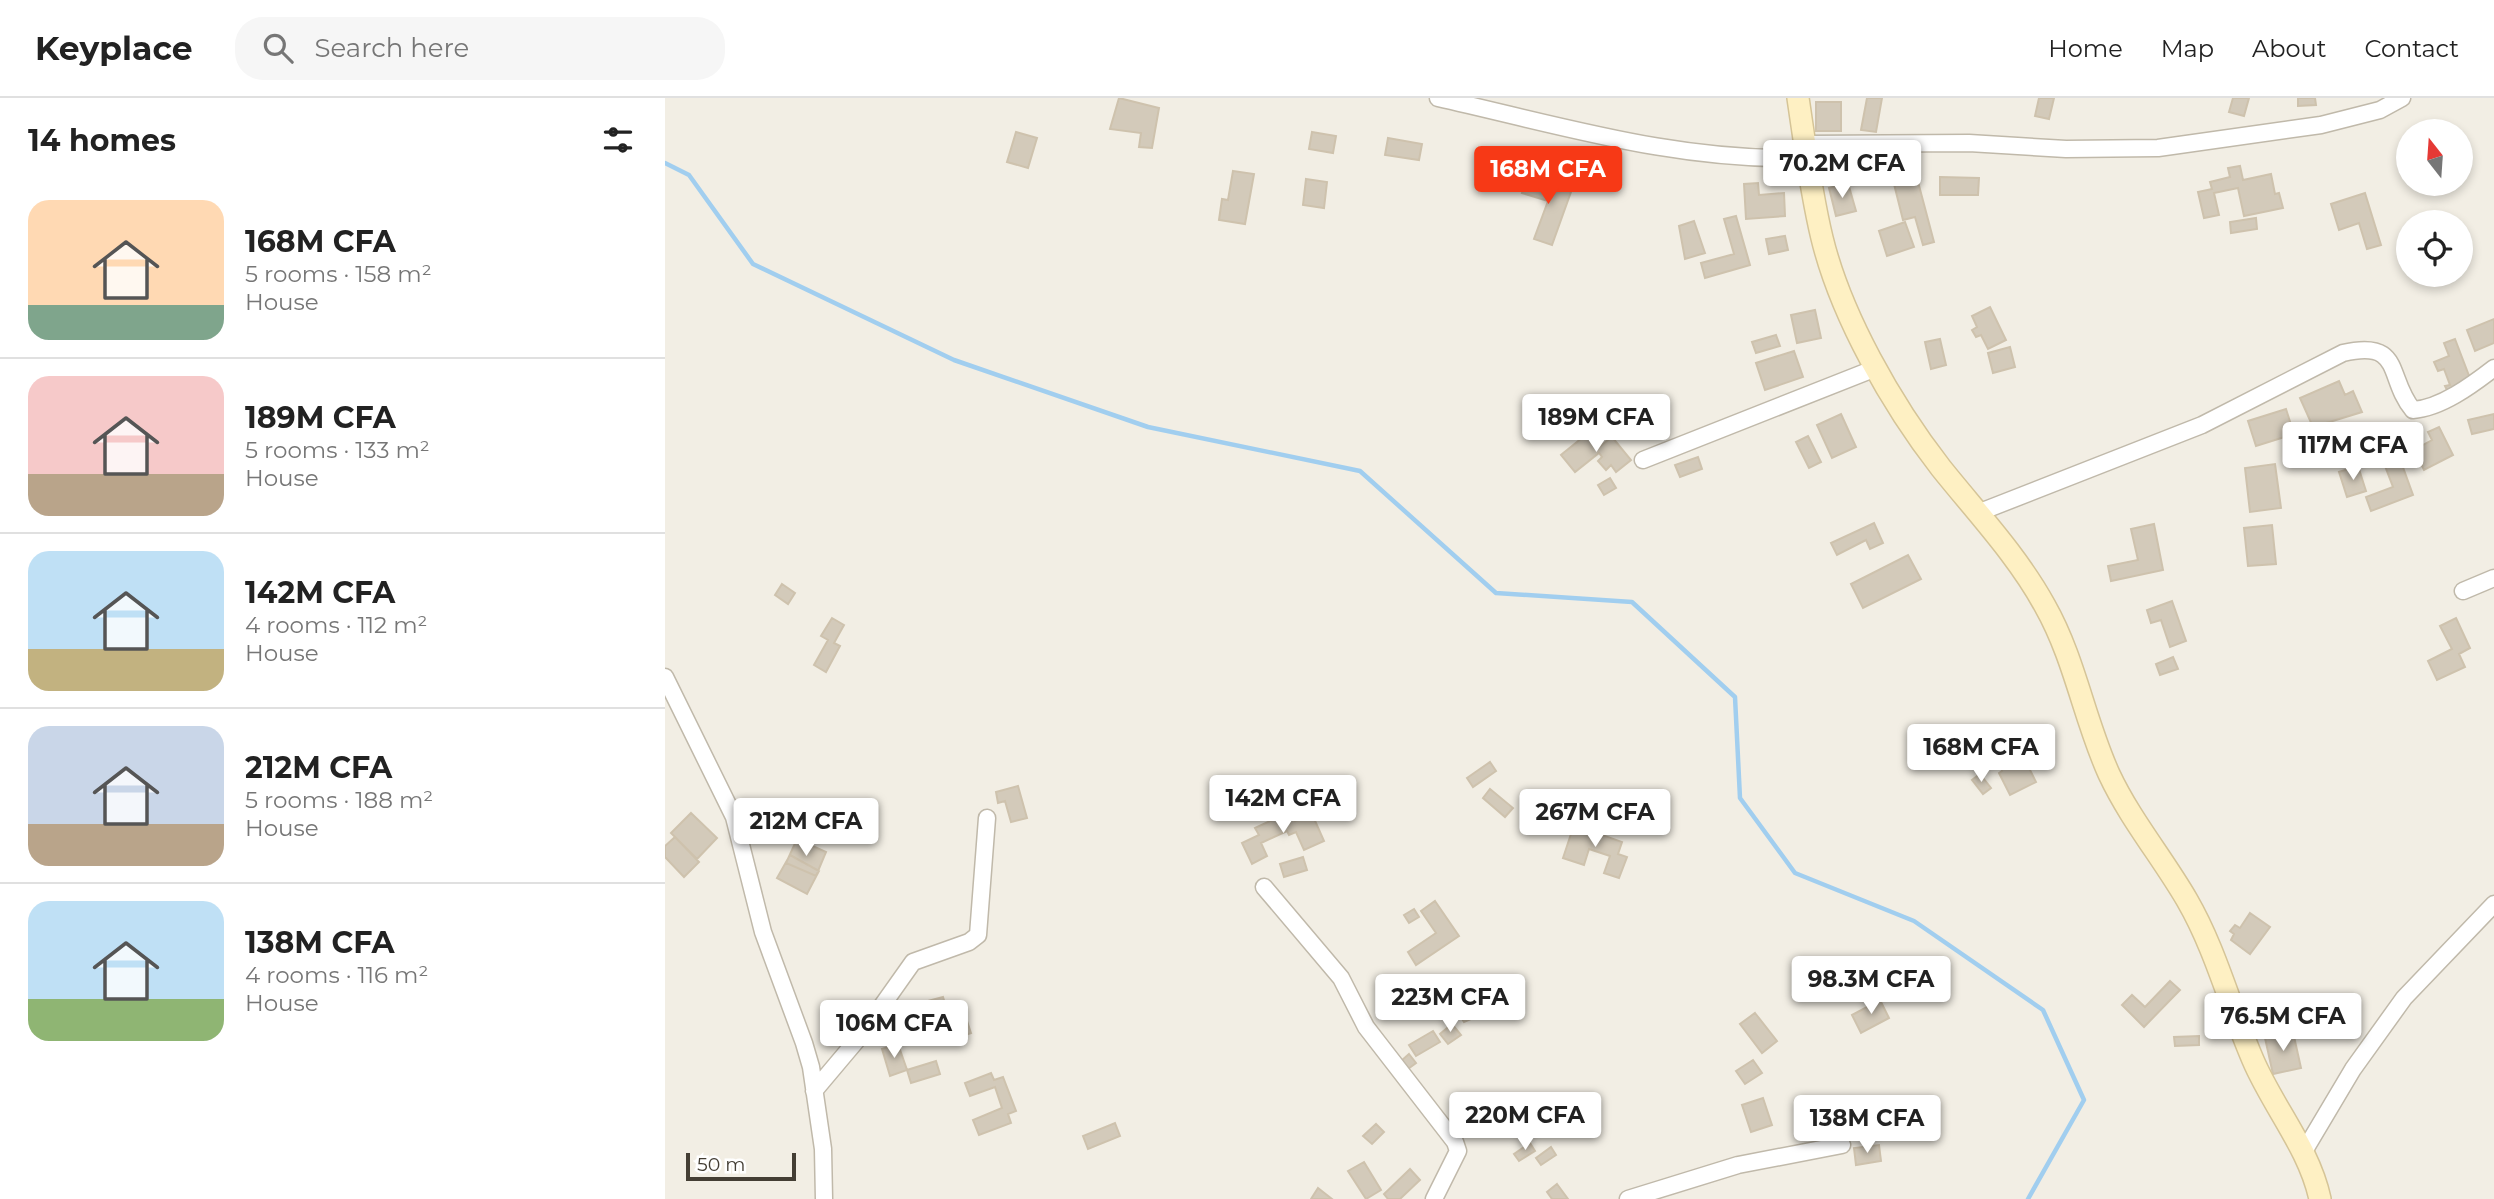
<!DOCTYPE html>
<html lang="en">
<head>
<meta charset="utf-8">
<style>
  body { margin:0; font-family:Montserrat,sans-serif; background:#f6f6f6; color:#222; height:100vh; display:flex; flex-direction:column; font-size:26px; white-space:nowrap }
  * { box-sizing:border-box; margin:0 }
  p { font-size:23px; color:#767676 }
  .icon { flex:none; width:38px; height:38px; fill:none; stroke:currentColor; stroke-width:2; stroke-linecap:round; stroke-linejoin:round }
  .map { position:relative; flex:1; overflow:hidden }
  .side { display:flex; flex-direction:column; background:#fff; width:665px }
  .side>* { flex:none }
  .needle { width:46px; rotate:343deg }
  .fabs { position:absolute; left:1731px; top:21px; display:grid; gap:14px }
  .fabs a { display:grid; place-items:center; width:77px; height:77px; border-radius:50%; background:#fff; box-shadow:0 4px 10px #0003; font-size:35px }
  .scale { position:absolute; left:21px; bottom:18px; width:110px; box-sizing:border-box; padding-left:7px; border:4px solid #443e34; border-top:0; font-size:19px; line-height:24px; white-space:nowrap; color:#443e34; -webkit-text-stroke:5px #fff; paint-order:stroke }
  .price { position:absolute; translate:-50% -60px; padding:0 16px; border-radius:7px; background:#fff; color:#222; font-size:23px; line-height:46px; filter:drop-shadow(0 2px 4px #0008) }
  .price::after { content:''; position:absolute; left:50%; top:42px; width:21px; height:16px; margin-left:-10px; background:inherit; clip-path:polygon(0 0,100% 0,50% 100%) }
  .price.on { background:#f73916; color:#fff }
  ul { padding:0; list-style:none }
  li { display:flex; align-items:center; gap:21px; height:175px; padding:0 28px }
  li+li { border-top:2px solid #e0e0e0 }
  li span { display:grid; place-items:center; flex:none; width:196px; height:140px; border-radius:21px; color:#555 }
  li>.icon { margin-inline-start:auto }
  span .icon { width:84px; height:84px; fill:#fffc; stroke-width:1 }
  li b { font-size:30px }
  h2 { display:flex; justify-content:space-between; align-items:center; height:84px; padding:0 28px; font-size:30px }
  header { display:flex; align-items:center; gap:42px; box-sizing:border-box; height:98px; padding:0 35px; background:#fff; border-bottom:2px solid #e0e0e0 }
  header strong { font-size:33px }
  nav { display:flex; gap:38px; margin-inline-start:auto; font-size:24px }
  .search { width:490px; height:63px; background:#f6f6f6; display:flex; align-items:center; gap:18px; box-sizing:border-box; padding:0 24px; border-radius:28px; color:#767676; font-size:26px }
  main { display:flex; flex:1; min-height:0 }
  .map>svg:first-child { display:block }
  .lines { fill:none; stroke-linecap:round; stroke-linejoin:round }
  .stream { stroke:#a1ceef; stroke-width:4.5 }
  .building { fill:#d3caba; stroke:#cec2ad; stroke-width:2 }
  .street-casing { stroke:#c0b9aa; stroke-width:19 }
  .secondary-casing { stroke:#d5c497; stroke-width:24 }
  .street { stroke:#fff; stroke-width:16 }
  .secondary { stroke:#fef0c3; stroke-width:21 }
</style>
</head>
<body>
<header>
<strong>Keyplace</strong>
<div class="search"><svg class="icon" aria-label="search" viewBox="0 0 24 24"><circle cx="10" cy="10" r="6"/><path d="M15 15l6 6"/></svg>Search here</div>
<nav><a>Home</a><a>Map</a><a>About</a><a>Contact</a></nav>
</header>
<main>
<section class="side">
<h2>14 homes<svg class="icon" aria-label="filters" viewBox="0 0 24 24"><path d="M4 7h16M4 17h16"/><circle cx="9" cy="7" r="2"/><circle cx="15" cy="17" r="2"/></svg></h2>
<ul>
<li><span style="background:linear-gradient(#ffd9b3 75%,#7fa58c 0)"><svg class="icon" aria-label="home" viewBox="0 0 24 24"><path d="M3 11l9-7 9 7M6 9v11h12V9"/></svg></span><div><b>168M CFA</b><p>5 rooms · 158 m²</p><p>House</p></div></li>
<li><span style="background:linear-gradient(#f6c9c9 70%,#b9a48a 0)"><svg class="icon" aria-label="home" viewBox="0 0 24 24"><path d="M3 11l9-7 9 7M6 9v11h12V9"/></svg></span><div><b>189M CFA</b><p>5 rooms · 133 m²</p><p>House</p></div></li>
<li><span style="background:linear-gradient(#bfe0f5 70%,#c2b280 0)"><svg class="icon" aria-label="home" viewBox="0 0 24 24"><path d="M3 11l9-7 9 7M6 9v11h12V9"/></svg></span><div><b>142M CFA</b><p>4 rooms · 112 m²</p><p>House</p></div></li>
<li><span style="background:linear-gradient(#c9d6e8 70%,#b9a48a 0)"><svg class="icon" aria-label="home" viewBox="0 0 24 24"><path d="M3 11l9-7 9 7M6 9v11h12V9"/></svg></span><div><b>212M CFA</b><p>5 rooms · 188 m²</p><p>House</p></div></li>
<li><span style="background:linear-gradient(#bfe0f5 70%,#8fb573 0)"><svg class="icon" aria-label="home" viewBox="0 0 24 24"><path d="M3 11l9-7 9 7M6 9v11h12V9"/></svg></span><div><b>138M CFA</b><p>4 rooms · 116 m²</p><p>House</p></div></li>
</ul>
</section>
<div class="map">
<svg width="1829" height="1101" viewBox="0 0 1829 1101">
  <rect width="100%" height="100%" fill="#f2eee4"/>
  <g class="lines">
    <path class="stream" d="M0 65 24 77 88 166 289 262 483 329 695 373 831 495 967 504 1070 599 1075 700 1130 775 1249 823 1378 912 1419 1002 1363 1101"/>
  </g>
  <path class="building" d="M454 0 494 10 487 50 474 49 476 35 445 31Z
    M1202 0H1217L1211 34 1196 32Z
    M1374 0H1389L1384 21 1370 18Z
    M1568 0H1584L1579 18 1564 14Z
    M1633 0H1650L1651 7 1633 8Z
    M1151 4H1176V33H1151Z
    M351 34 372 40 363 70 342 64Z
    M647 34 671 38 668 55 644 51Z
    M723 40 757 46 754 62 720 57Z
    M1575 68 1578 82 1606 76 1610 96 1614 95 1618 110 1579 118 1573 90 1549 95 1554 117 1539 120 1533 94 1547 91 1545 84 1565 79 1563 70Z
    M568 73 589 76 580 126 554 122 557 101 563 102Z
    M864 76 907 91 887 147 869 141 883 103 857 95Z
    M1275 79 1314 80 1313 97H1275Z
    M1252 80 1269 144 1258 147 1250 119 1238 122 1229 86Z
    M641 81 662 84 659 110 638 107Z
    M1093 85 1094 97 1119 95 1120 118 1081 121 1079 86Z
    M1183 85 1191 113 1171 118 1164 90Z
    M1700 95 1716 147 1702 151 1694 125 1674 132 1666 106Z
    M1071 118 1085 167 1040 180 1036 165 1069 156 1059 121Z
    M1591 120 1592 131 1566 135 1565 124Z
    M1029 123 1040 155 1020 161 1014 128Z
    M1240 124 1249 149 1222 158 1214 133Z
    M1120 138 1123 152 1104 156 1101 141Z
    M1325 209 1341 242 1323 251 1316 237 1311 239 1307 232 1312 229 1307 218Z
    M1150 212 1156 240 1132 245 1126 217Z
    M1829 221V245L1810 253 1802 232Z
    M1111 237 1115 248 1091 255 1087 244Z
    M1275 241 1281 267 1266 271 1260 244Z
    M1790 241 1806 283 1782 292 1780 288 1785 287 1779 271 1773 273 1769 264 1784 258 1779 245Z
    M1345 249 1350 269 1328 275 1323 255Z
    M1129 253 1138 279 1100 292 1091 265Z
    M1674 283 1680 297 1688 293 1697 314 1648 329 1635 300Z
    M1621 311 1629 336 1591 348 1583 323Z
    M1176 316 1191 349 1167 360 1152 327Z
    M1829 316V331L1807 336 1803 322Z
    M1774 329 1788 357 1759 372 1749 352 1767 342 1763 334Z
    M922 336 933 350 947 339 966 362 951 374 946 367 941 372 933 363 937 359 934 355 910 374 896 357Z
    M1143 338 1156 364 1144 370 1131 344Z
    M1731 350 1748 397 1706 413 1701 399 1728 389 1715 355Z
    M1033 359 1037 371 1015 379 1010 367Z
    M1610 366 1616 410 1585 414 1580 370Z
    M1693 368 1701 393 1682 399 1674 374Z
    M945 380 951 390 939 397 933 387Z
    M1209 425 1218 445 1205 451 1201 442 1172 457 1166 445Z
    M1489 426 1498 472 1446 483 1443 468 1473 462 1466 431Z
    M1607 427 1611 466 1583 468 1579 430Z
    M1243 457 1256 481 1198 510 1186 486Z
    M117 486 130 495 123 506 110 497Z
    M1507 503 1521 543 1505 549 1496 522 1486 525 1482 512Z
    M167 520 179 527 169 545 175 548 161 574 149 567 163 542 156 538Z
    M1791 520 1805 550 1794 556 1800 569 1772 582 1763 563 1787 551 1775 528Z
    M1508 559 1513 571 1495 577 1491 566Z
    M1351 644 1371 684 1345 697 1334 675 1337 673 1330 654Z
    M825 664 831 673 808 689 802 680Z
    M1315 676 1326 690 1318 696 1307 682Z
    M353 688 362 720 346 724 340 703 333 705 331 694Z
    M825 691 848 710 840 719 818 700Z
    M26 715 52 740 32 761 6 735Z
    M647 716 659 743 639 752 631 734 624 737 622 733 596 745 602 758 587 766 577 745 594 737 590 730 614 719 616 723 627 718 630 723Z
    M909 727 957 744 953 756 962 759 954 780 939 775 945 758 924 751 919 767 898 760Z
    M10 739 34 764 19 779 0 759V748Z
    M132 741 161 754 151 778 121 765Z
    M125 757 154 773 142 796 112 780Z
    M638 759 642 772 619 779 615 766Z
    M770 803 794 838 751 867 743 854 771 835 756 813Z
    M749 811 754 819 744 825 739 817Z
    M1585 815 1605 829 1585 856 1566 842 1569 836 1565 833 1570 827 1575 830Z
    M1505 883 1515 892 1479 929 1457 907 1467 897 1480 909Z
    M278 899 286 925 301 920 306 935 275 945 263 903Z
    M1215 902 1224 920 1196 935 1187 917Z
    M803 915 806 921 799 924 796 919Z
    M1090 915 1112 943 1097 955 1075 926Z
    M787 926 796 937 783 946 775 936Z
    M768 933 775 944 751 958 744 947Z
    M1628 934 1636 970 1608 976 1600 940Z
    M1534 938V947L1510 948 1509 939Z
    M233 946 242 972 225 978 217 951Z
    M744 956 751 965 743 971 736 963Z
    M1088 962 1097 975 1080 986 1071 973Z
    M271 963 275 976 246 985 242 972Z
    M326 975 329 982 338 979 351 1013 343 1016 346 1025 314 1037 308 1022 337 1010 330 989 305 998 300 985Z
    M1098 1000 1107 1027 1086 1034 1077 1007Z
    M1202 1014 1203 1026 1189 1027 1188 1015Z
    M450 1025 455 1038 423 1051 418 1038Z
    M711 1026 719 1034 707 1046 698 1038Z
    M865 1045 870 1053 854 1063 849 1056Z
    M1214 1047 1216 1063 1191 1067 1189 1050Z
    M886 1049 891 1057 876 1067 871 1060Z
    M699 1064 716 1092 701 1101 683 1073Z
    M745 1071 755 1082 735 1101H723L719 1096Z
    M892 1086 903 1101H887L882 1094Z
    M653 1090 667 1101H646Z"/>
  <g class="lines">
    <g class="street-casing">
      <path id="street" d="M773 0C898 28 1013 64 1142 60
        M1140 46 1304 45 1401 51 1493 50 1656 27 1715 12 1737 0
        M978 362 1211 270
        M1315 414 1537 327 1678 255C1739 241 1721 280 1748 312 1776 310 1807 287 1829 270
        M1798 493 1829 480
        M0 579 69 719 98 834 139 945 146 969 158 1051 159 1101
        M599 789 676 880 701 929 790 1044 793 1053 769 1101
        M149 993 197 936 248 864 304 844 313 837 322 720
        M1638 1055 1688 971 1739 900 1829 806
        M963 1101 1073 1067 1177 1047"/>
    </g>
    <g class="secondary-casing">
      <path id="secondary" d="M1133 0C1140 47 1146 95 1157 140 1176 218 1227 307 1276 370 1312 415 1352 457 1380 508 1410 561 1419 621 1444 676 1465 721 1497 759 1522 802 1551 852 1565 909 1588 962 1608 1009 1644 1050 1655 1101"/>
    </g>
    <use href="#street" class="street"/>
    <use href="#secondary" class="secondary"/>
  </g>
</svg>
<div class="fabs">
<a><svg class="needle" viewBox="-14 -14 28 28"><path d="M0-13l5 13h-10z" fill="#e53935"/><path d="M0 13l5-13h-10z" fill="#767676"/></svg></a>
<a><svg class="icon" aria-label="locate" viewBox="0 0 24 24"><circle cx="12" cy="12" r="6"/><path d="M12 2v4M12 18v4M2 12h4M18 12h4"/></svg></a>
</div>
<div class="scale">50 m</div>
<b class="price" style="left:1177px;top:102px">70.2M CFA</b>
<b class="price on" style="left:883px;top:108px">168M CFA</b>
<b class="price" style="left:931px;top:356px">189M CFA</b>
<b class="price" style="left:1688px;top:384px">117M CFA</b>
<b class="price" style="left:1316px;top:686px">168M CFA</b>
<b class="price" style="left:618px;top:737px">142M CFA</b>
<b class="price" style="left:930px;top:751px">267M CFA</b>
<b class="price" style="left:141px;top:760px">212M CFA</b>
<b class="price" style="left:1206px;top:918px">98.3M CFA</b>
<b class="price" style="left:785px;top:936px">223M CFA</b>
<b class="price" style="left:1618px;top:955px">76.5M CFA</b>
<b class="price" style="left:229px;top:962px">106M CFA</b>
<b class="price" style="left:860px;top:1054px">220M CFA</b>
<b class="price" style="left:1202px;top:1057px">138M CFA</b>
</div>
</main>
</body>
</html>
